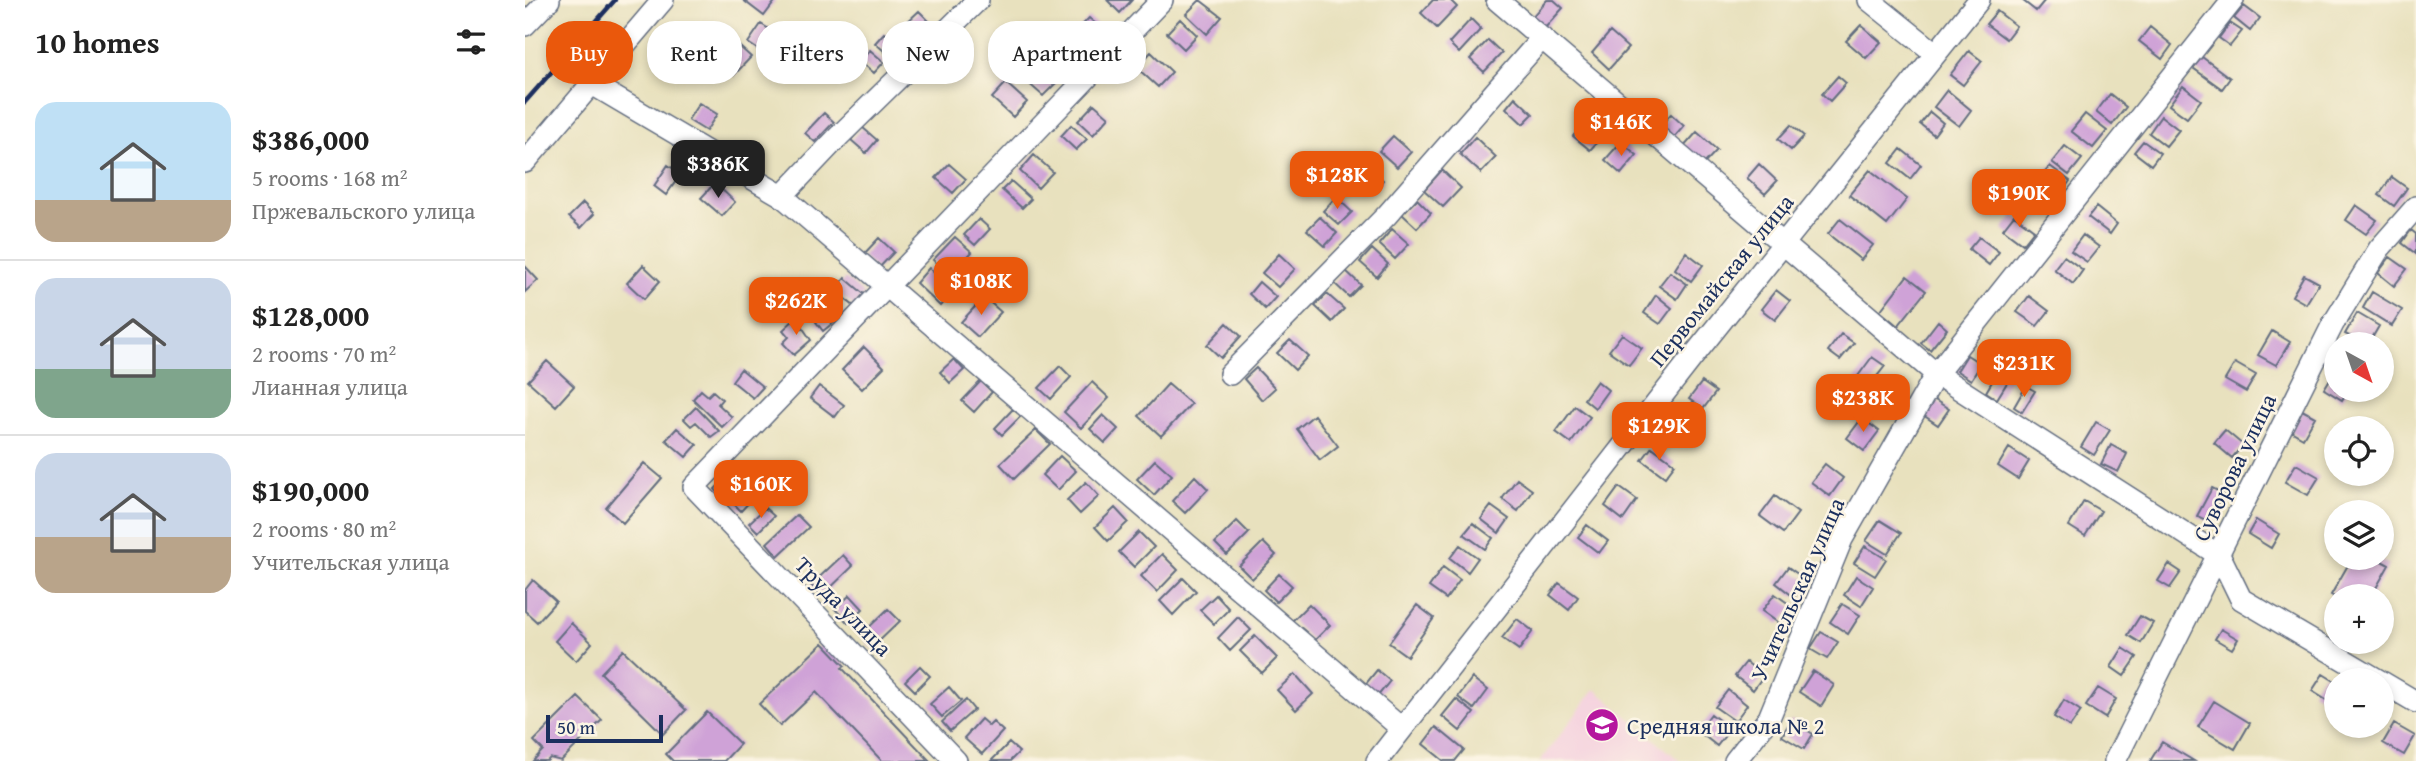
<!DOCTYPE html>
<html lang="en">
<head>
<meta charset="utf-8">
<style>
  body { margin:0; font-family:"Gentium Book Plus",serif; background:#f6f6f6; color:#222; height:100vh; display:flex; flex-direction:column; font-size:26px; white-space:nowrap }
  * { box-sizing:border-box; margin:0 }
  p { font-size:23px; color:#767676 }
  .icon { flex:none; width:38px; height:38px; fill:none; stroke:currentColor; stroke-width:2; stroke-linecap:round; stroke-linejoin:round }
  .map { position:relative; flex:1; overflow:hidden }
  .panel { display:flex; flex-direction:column; background:#fff; width:525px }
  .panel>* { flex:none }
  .hud { position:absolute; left:21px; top:21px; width:665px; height:63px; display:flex; gap:14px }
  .needle { width:46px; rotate:140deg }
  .fabs { position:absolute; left:1799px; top:332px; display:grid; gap:14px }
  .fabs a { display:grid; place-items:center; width:70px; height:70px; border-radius:50%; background:#fff; box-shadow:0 4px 10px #0003; font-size:35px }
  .scale { position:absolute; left:21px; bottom:18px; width:117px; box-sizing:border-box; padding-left:7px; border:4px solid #1b2f5e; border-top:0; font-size:19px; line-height:24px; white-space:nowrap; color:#1b2f5e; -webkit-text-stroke:5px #fcf5e5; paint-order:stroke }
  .price { position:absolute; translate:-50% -60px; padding:0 16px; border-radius:14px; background:#ea580c; color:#fff; font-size:23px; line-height:46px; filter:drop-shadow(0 2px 4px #0008) }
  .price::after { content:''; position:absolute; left:50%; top:42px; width:21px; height:16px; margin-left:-10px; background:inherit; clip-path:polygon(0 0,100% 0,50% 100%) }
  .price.selected { background:#222; color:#fff }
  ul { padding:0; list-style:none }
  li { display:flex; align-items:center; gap:21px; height:175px; padding:0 35px }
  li+li { border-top:2px solid #e0e0e0 }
  li span { display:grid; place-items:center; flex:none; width:196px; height:140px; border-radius:21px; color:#555 }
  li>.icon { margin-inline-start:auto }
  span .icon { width:84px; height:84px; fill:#fffc; stroke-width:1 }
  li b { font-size:30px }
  h2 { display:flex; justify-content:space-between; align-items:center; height:84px; padding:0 35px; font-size:30px }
  .tag { padding:0 24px; border-radius:28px; background:#fff; box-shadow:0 4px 10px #0003; font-size:24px; line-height:63px }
  .tag.selected { background:#ea580c; color:#fff }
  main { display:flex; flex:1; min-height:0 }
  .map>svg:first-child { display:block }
  .built { fill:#f4cfde }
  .building { fill:#cfa2d7 }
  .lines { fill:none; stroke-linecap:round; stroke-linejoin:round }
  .minor-casing { stroke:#636d80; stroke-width:24 }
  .minor { stroke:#fff; stroke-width:21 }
  .rail { stroke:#1b2f5e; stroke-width:4.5 }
  .labels { text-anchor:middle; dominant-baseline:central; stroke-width:5; stroke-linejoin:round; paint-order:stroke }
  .street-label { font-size:23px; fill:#1b2f5e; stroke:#fcf5e5 }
  .poi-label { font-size:23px; fill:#1b2f5e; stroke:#fcf5e5; text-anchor:start }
</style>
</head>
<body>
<main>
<section class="panel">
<h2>10 homes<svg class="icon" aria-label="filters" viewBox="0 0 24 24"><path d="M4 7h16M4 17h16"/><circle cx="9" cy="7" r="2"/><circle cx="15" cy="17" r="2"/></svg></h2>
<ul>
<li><span style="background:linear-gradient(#bfe0f5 70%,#b9a48a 0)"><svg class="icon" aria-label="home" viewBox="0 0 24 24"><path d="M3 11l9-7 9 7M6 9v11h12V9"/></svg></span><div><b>$386,000</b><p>5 rooms · 168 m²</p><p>Пржевальского улица</p></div></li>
<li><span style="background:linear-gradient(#c9d6e8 65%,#7fa58c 0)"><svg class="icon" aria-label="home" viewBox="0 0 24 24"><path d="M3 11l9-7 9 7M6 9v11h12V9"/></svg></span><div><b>$128,000</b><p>2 rooms · 70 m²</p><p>Лианная улица</p></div></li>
<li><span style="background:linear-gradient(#c9d6e8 60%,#b9a48a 0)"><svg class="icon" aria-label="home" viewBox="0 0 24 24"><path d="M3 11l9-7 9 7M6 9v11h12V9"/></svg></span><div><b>$190,000</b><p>2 rooms · 80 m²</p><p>Учительская улица</p></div></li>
</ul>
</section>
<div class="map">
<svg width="1891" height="761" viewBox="0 0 1891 761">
  <rect width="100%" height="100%" fill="#fcf5e5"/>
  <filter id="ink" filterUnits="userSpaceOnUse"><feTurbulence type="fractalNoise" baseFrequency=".0143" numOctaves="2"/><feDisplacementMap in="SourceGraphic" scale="14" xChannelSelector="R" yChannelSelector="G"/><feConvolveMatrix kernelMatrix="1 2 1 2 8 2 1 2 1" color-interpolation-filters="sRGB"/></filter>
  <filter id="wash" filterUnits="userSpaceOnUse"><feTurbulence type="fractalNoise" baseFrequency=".00686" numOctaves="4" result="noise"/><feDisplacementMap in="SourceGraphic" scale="28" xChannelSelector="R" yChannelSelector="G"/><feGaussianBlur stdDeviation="1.57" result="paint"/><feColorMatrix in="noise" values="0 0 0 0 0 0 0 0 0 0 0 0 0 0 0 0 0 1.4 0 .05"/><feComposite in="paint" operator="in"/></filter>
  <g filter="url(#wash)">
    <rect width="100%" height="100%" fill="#e8e1be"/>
    <path class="built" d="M1070 689 1155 761H1015Z"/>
    <g id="blocks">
      <path class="building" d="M218 0H251L239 16Z
        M582 0H607L595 13Z
        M675 0 697 17 682 34 661 14Z
        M908 0H925L932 7 912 28 896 13Z
        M1022 0H1029L1038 8 1019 29 1006 18Z
        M1497 0H1520L1511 11Z
        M1719 6 1735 18 1725 31 1709 18Z
        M394 11 408 25 393 38 380 24Z
        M1472 11 1491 26 1481 39 1461 24Z
        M564 18 578 30 564 46 550 33Z
        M655 19 672 35 659 49 642 33Z
        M946 19 956 29 934 53 924 43Z
        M1705 23 1717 31 1705 46 1694 38Z
        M236 24 260 39 247 59 223 43Z
        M1336 25 1356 42 1341 58 1321 41Z
        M1625 27 1647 45 1637 59 1614 41Z
        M1085 32 1103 48 1084 69 1067 53Z
        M359 33 376 48 367 58 350 43Z
        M963 40 977 53 959 72 945 59Z
        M215 47 226 57 209 75 198 64Z
        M345 50 359 62 349 73 335 61Z
        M1444 51 1457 61 1438 85 1425 75Z
        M626 52 647 72 633 87 612 68Z
        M1677 57 1705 78 1697 89 1668 68Z
        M516 65 533 81 518 96 501 81Z
        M1313 76 1321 83 1305 101 1297 94Z
        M481 83 502 102 488 117 467 98Z
        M1658 86 1676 100 1662 118 1644 105Z
        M1422 90 1446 110 1434 126 1409 107Z
        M1585 94 1601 107 1587 125 1571 112Z
        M990 97 1008 114 998 124 981 108Z
        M174 103 192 114 181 131 163 120Z
        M569 104 584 117 568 135 553 121Z
        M1405 112 1418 123 1409 135 1395 124Z
        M299 113 309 122 290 142 280 133Z
        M1146 114 1159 126 1146 141 1132 129Z
        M1560 114 1582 131 1568 148 1546 131Z
        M1065 116 1083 130 1065 150 1048 136Z
        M1636 116 1654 130 1641 146 1624 133Z
        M546 125 562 139 551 150 536 136Z
        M1266 125 1279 136 1266 150 1253 139Z
        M337 127 352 140 341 153 326 140Z
        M1172 132 1192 150 1177 166 1157 149Z
        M868 136 886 152 872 167 854 151Z
        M950 137 971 157 956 173 935 154Z
        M1618 141 1635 153 1626 165 1609 152Z
        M1096 142 1112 155 1096 174 1080 160Z
        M1540 146 1557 159 1544 175 1527 162Z
        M1376 149 1396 165 1385 179 1365 163Z
        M509 155 528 172 513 188 495 171Z
        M424 164 441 179 428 193 411 178Z
        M1234 164 1252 181 1240 194 1222 178Z
        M143 165 156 174 141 195 129 186Z
        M841 165 858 180 847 192 830 176Z
        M1525 166 1545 181 1530 201 1510 185Z
        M917 170 936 188 918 207 899 190Z
        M1345 170 1382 199 1362 225 1324 195Z
        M1867 177 1882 188 1869 206 1854 195Z
        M486 181 506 199 497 208 477 190Z
        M190 183 210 202 197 216 176 198Z
        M811 197 827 212 814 225 798 211Z
        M892 199 906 213 892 228 877 214Z
        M58 203 69 214 56 228 44 217Z
        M1831 205 1852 220 1841 234 1821 220Z
        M1571 207 1592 224 1585 234 1563 217Z
        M1489 215 1509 230 1498 244 1478 229Z
        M795 217 812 233 800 246 782 230Z
        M454 219 465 229 450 245 439 235Z
        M1315 219 1348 245 1336 260 1303 234Z
        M867 229 884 244 870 259 854 244Z
        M1886 230 1891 234V254L1877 243Z
        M1558 235 1574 247 1562 262 1546 251Z
        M430 237 447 252 425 275 408 260Z
        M1454 237 1474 252 1464 265 1444 249Z
        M354 238 369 252 352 270 337 256Z
        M847 249 863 264 852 277 835 262Z
        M1161 252 1178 265 1166 281 1150 269Z
        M754 254 770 269 753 287 737 273Z
        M1539 256 1558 270 1548 284 1529 269Z
        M1865 257 1882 269 1869 286 1853 273Z
        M118 265 135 281 119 299 102 283Z
        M0 266 13 280 0 292Z
        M404 268 429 291 415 306 391 283Z
        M820 270 836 285 824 297 809 283Z
        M1145 272 1162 284 1152 299 1134 286Z
        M1779 275 1794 283 1781 304 1767 296Z
        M1382 276 1401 291 1373 326 1355 311Z
        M320 278 339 294 329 306 310 291Z
        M734 282 751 297 740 309 724 294Z
        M1251 290 1265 301 1250 320 1236 309Z
        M1847 292 1877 310 1867 326 1838 308Z
        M802 294 819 309 807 322 790 306Z
        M1131 295 1147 308 1135 324 1119 313Z
        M1504 296 1524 311 1512 326 1492 312Z
        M459 297 476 312 453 337 436 322Z
        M312 305 319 314 298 331 291 322Z
        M1832 313 1854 326 1843 345 1820 334Z
        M271 318 286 340 269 355 258 343 264 337 258 330Z
        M1413 321 1422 329 1405 350 1396 343Z
        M702 323 716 336 696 358 682 345Z
        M1747 331 1765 342 1751 365 1733 355Z
        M1097 334 1117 348 1104 365 1084 351Z
        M1316 334 1329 343 1315 360 1303 351Z
        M765 340 783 356 770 370 752 353Z
        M339 347 359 367 337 389 317 370Z
        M1442 355 1456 364 1446 380 1432 371Z
        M1347 357 1360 366 1342 389 1330 380Z
        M429 359 439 370 425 383 415 372Z
        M22 361 49 386 31 406 3 381Z
        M1479 361 1491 368 1472 399 1461 392Z
        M1710 363 1731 375 1721 392 1700 380Z
        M535 366 546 377 526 399 514 388Z
        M731 368 750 388 737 400 719 379Z
        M216 369 238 387 228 398 207 381Z
        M1811 369V390H1823L1817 400 1799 389Z
        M456 381 467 392 449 412 437 401Z
        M1072 381 1083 390 1070 408 1059 399Z
        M567 382 584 398 556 428 539 412Z
        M1177 382 1191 392 1178 409 1164 399Z
        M643 384 666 404 636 436 614 416Z
        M294 386 319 405 310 417 285 398Z
        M1501 386 1510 391 1497 412 1489 407Z
        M176 390 183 396 188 391 197 399 193 404 207 417 197 427 168 399Z
        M1405 397 1424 409 1413 425 1395 413Z
        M1050 406 1065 417 1046 443 1031 432Z
        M171 407 194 431 186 437 171 422 166 426 159 419Z
        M488 409 496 416 477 435 470 428Z
        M1777 410 1790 417 1778 438 1766 431Z
        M578 415 593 429 580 443 565 429Z
        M789 415 813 446 795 460 772 429Z
        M1337 418 1354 431 1339 451 1322 438Z
        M1571 422 1585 430 1569 455 1556 447Z
        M152 428 172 445 161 457 141 440Z
        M511 430 525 444 489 479 475 464Z
        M1700 430 1718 445 1707 458 1689 443Z
        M1586 445 1602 454 1593 472 1576 464Z
        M1127 447 1150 464 1140 477 1117 460Z
        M1484 448 1504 461 1493 479 1473 466Z
        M535 456 551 471 533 490 517 475Z
        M630 460 647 475 629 495 612 479Z
        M119 463 137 478 98 523 81 508Z
        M1300 464 1318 478 1305 496 1286 482Z
        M1771 464 1794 477 1783 495 1760 482Z
        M208 471 217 480 198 498 190 489Z
        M670 476 683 489 660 513 647 501Z
        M992 479 1007 490 993 511 977 499Z
        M561 482 574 496 555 514 542 500Z
        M218 486 229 497 216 511 205 500Z
        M1094 487 1112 500 1098 520 1080 506Z
        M1687 488 1699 494 1685 522 1672 516Z
        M1250 496 1273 513 1258 533 1235 516Z
        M1559 501 1576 511 1560 536 1544 526Z
        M966 506 984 519 974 533 956 519Z
        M240 508 249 516 233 532 224 523Z
        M590 508 603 522 583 541 570 527Z
        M272 515 284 527 253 556 242 543Z
        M1355 520 1376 533 1362 554 1341 541Z
        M1731 520 1754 534 1746 548 1723 534Z
        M712 521 724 533 702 555 690 543Z
        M948 523 968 538 960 549 939 534Z
        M1062 525 1083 541 1074 553 1053 537Z
        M614 532 629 547 609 567 594 552Z
        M738 542 751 555 727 579 714 566Z
        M935 545 953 558 943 572 925 558Z
        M1340 546 1361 559 1350 576 1329 563Z
        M637 554 653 570 632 592 616 576Z
        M318 555 328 566 297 596 286 585Z
        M1827 558H1851L1864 565 1846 597 1811 598 1806 595Z
        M1644 564 1656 572 1645 588 1633 581Z
        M918 567 935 580 921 599 904 587Z
        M1263 567 1281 580 1269 597 1251 583Z
        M754 574 767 586 751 602 739 590Z
        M1331 576 1348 587 1336 606 1319 595Z
        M658 578 671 591 648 615 635 601Z
        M8 580 31 601 12 622 0 611V590Z
        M1034 583 1053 597 1044 610 1025 595Z
        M1250 594 1268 607 1255 624 1237 611Z
        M325 595 338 609 323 623 310 609Z
        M691 595 704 609 689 624 675 610Z
        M784 604 805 625 788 642 767 621Z
        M1317 604 1335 615 1323 634 1305 622Z
        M892 605 909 618 882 656 864 643Z
        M363 609 375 621 347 648 336 635Z
        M1615 616 1628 623 1616 643 1603 635Z
        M713 617 726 630 705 651 693 638Z
        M992 619 1008 631 994 650 977 638Z
        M46 623 67 643 51 661 30 641Z
        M1696 629 1713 639 1707 649 1690 639Z
        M1296 632 1313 642 1302 659 1285 649Z
        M730 636 752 658 737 673 715 651Z
        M298 643 320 666 317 668 405 761H357L291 692 255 726 234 704Z
        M1598 648 1612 657 1599 676 1586 667Z
        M98 650 161 710 138 734 76 673Z
        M1221 662 1239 675 1228 690 1210 676Z
        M395 666 405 676 390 691 380 681Z
        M852 670 865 681 852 697 839 686Z
        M1288 671 1309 685 1296 706 1274 692Z
        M770 674 788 694 771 710 752 690Z
        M1798 674 1811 682V695L1806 703 1787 691Z
        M947 678 963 690 949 709 933 697Z
        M424 687 436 701 417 717 405 704Z
        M1573 688 1591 699 1580 718 1561 706Z
        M1203 690 1222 705 1210 721 1190 707Z
        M53 697 77 720 36 761 25 758 22 761H8L18 750 9 741Z
        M931 699 949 713 935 731 917 716Z
        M441 700 449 710 425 731 417 722Z
        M1539 700 1556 711 1545 727 1529 717Z
        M1689 701 1725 723 1710 749 1673 727Z
        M182 712 215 744 199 761H148L141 754Z
        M1186 714 1205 729 1192 746 1173 731Z
        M456 719 464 726 468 722 478 731 457 754 439 738Z
        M1266 720 1288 734 1279 749 1257 736Z
        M1869 724 1890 736 1879 755 1858 743Z
        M911 727 939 750 930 761H919L898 744Z
        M1637 742 1669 761H1625Z
        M484 743 494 752 485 761H466Z"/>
    </g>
  </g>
  <g filter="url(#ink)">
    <use href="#blocks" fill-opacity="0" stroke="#636d80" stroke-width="2"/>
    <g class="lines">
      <g class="minor-casing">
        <path id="minor" d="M972 0 1411 374 1695 556 1716 599 1855 681
          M1344 0 1410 53
          M0 25 24 0
          M67 84 257 196 877 729
          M0 162 138 0
          M257 196 313 137 453 0
          M705 374 862 215 1017 38
          M1857 682 1891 702
          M431 761 169 487 637 0
          M852 761 1166 359 1454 0
          M1210 761 1244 718 1317 539 1411 374 1708 0
          M1590 761 1808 324 1854 249 1891 207"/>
      </g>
      <use href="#minor" class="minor"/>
      <path class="rail" d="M0 102 90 0"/>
    </g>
  </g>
  <defs>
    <g id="school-disc" transform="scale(1.75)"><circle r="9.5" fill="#b5179e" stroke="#fcf5e5"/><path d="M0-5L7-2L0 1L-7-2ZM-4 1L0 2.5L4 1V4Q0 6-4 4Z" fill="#fff"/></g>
  </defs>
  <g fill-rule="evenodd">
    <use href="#school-disc" x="1077" y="725"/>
  </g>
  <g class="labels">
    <g class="street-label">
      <text transform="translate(1196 280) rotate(-51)">Первомайская улица</text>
      <text transform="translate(1709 467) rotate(-64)">Суворова улица</text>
      <text transform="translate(1272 589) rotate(-66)">Учительская улица</text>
      <text transform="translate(319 606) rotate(46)">Труда улица</text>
    </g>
    <g class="poi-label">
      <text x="1102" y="725">Средняя школа № 2</text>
    </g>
  </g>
</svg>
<div class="fabs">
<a><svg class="needle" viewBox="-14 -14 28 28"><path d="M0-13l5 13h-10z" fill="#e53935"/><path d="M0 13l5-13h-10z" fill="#767676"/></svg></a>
<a><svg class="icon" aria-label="locate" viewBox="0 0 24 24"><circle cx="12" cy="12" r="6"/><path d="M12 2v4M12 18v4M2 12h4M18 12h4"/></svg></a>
<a><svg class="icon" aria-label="layers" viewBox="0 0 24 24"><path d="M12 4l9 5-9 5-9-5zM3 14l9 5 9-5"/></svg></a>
<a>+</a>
<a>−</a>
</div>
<div class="scale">50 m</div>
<b class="price" style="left:1096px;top:158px">$146K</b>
<b class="price selected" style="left:193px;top:200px">$386K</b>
<b class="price" style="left:812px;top:211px">$128K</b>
<b class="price" style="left:1494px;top:229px">$190K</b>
<b class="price" style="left:456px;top:317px">$108K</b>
<b class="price" style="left:271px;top:337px">$262K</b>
<b class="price" style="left:1499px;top:399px">$231K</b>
<b class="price" style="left:1338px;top:434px">$238K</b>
<b class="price" style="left:1134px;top:462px">$129K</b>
<b class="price" style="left:236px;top:520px">$160K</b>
<div class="hud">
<a class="tag selected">Buy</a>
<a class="tag">Rent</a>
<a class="tag">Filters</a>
<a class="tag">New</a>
<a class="tag">Apartment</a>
</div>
</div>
</main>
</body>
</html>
